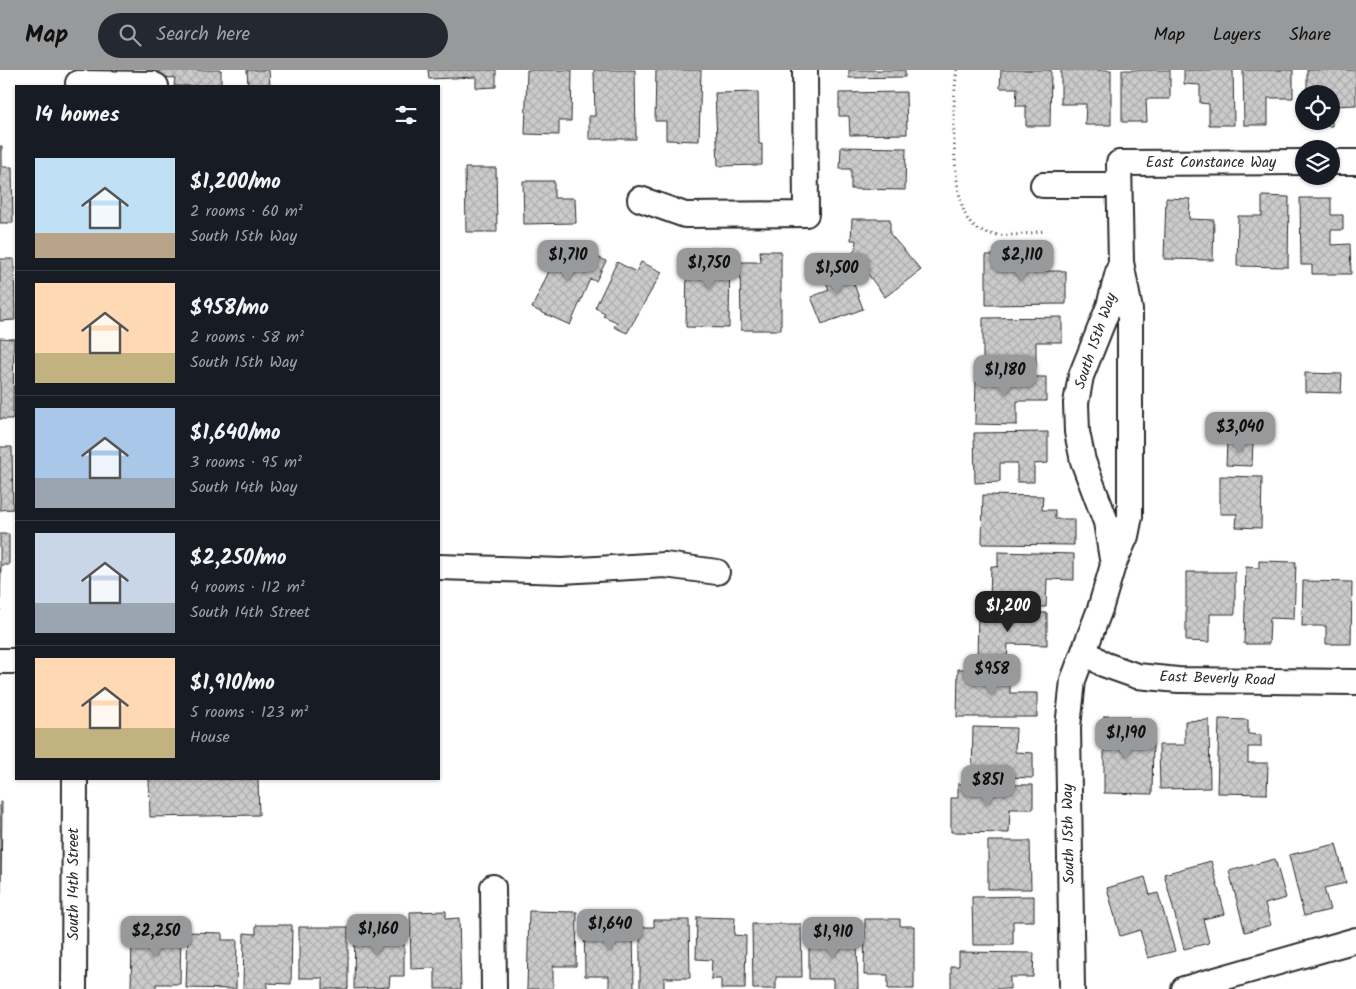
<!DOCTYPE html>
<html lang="en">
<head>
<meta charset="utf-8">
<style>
  body { margin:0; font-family:Kalam,sans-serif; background:#242831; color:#f1f3f6; height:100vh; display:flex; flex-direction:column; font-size:19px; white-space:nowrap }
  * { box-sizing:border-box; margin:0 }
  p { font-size:16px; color:#9ea1a6 }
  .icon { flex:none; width:28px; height:28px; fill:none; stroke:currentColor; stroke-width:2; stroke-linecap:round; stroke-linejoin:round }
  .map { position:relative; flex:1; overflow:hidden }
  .sheet { position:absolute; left:15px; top:15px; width:425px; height:695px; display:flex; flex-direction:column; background:#171b24; border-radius:0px; box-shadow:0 1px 4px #0004 }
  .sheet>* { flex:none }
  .controls { position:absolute; left:1295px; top:15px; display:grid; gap:10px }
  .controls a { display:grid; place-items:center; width:45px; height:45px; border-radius:50%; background:#171b24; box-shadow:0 1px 4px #0004; font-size:25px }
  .price { position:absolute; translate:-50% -42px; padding:0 11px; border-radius:10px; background:#98999b; color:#111; font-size:16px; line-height:32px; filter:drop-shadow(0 1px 2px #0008) }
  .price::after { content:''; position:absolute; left:50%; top:30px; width:15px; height:11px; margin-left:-8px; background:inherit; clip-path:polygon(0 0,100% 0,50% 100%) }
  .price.current { background:#222; color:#fff }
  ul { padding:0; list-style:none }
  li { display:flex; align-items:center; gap:15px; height:125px; padding:0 20px }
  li+li { border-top:1px solid #363941 }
  li span { display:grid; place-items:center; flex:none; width:140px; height:100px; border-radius:0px; color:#555 }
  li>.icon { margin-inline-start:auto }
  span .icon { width:60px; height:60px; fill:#fffc; stroke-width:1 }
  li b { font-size:21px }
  h2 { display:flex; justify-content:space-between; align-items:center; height:60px; padding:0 20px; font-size:21px }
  header { display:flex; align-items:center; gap:30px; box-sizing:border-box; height:70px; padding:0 25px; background:#98999b; color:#111 }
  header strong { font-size:24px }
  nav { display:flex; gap:28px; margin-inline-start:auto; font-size:18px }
  .search { width:350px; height:45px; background:#242831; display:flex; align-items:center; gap:12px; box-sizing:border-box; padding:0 18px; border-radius:28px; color:#9ea1a6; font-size:19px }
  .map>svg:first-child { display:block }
  .building { fill:url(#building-cross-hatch); stroke:#2b2b2b }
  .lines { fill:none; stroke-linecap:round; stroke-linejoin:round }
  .minor-casing { stroke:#2b2b2b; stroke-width:28 }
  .path { stroke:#2b2b2b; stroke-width:3; stroke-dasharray:1 4; stroke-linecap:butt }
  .minor { stroke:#fff; stroke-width:24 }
  .labels { text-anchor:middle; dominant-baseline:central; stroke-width:4; stroke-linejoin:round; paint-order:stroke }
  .street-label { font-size:15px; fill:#2b2b2b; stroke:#fff }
</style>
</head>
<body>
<header>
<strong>Map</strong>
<div class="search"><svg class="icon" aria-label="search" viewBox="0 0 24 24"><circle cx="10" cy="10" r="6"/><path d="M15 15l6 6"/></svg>Search here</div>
<nav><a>Map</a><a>Layers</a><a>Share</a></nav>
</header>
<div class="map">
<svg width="1356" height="919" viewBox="0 0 1356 919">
  <defs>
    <pattern id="building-cross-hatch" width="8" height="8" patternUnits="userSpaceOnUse" patternTransform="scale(1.25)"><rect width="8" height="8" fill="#cbcbcb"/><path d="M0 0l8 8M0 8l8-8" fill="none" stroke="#aeaeae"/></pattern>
  </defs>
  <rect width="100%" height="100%" fill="#fff"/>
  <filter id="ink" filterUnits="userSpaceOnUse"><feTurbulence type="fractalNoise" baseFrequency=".02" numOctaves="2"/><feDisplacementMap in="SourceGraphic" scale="10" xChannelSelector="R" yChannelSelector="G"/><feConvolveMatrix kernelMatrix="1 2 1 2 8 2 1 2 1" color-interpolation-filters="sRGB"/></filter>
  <g filter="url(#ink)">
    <path class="building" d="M159 0H221V16H174L175 8 159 7Z
      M247 0H269L270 16H248Z
      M428 0H496V17L476 18V7L429 9Z
      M527 0H572L571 51H559V65L525 64Z
      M594 0H635L636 69H589V46H595Z
      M656 0H701L699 71 666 70V51H655Z
      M849 0H905V7L849 8Z
      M1001 0H1051L1050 56H1026V36H1016L1017 18H1000Z
      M1061 0H1111V55H1085L1086 34H1061Z
      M1122 0H1170V29H1146L1147 52H1122Z
      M1184 0H1233L1234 55H1209V34L1200 33V15L1184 14Z
      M1243 0H1293V28H1268V55H1244Z
      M1307 0H1356V35L1332 36V56H1307V51H1331V24H1307Z
      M758 22 759 74H762V95L718 96 715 23Z
      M906 22 907 64 850 65 849 46H839V23Z
      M0 76H2V97H12L13 153H0Z
      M841 77 906 78 905 120 851 119V99H840Z
      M465 98H496L497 162H466Z
      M523 111H554V128H575L576 153 524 154Z
      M1262 126 1289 127 1288 197 1237 196 1238 146H1262Z
      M1166 128 1190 129 1189 149 1214 150 1213 190 1164 189Z
      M1300 128H1331V145H1343V160H1331V175L1350 174 1351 204H1312V195H1301Z
      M852 149H890V164L921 200 885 227 852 183 855 180 856 170H851Z
      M563 171 606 191 596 211 590 209 570 255 532 238Z
      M707 178H730L729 258 686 257 687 189H707Z
      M760 181H781V260H741L740 192H761Z
      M986 185H1036V201H1066V234L986 235Z
      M0 189H14L15 250 0 251Z
      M617 192 636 202 641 192 662 202 627 263 614 257 617 252 603 246 605 243 595 238Z
      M846 192 863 239 822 254 811 227 829 220 822 200Z
      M1062 247V272H1036V297L983 298V248Z
      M0 268 14 269 13 349H0Z
      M1305 303 1342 304 1341 323 1305 322Z
      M976 306 1046 307V331H1017V355L975 354Z
      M1048 362V393L1034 394V412H1017V393H1000V412L975 413 974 363Z
      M1227 371 1253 372 1252 396 1226 395Z
      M0 377H12L13 439 0 440Z
      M1220 406 1262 407 1261 458 1236 457 1237 444H1220Z
      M983 425 1043 426 1042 440H1055V449H1074V475L982 474Z
      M0 464H9V495H1L0 541Z
      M998 482 1074 484V510L1047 509 1046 537H1032V531L990 530 991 496 998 497Z
      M1259 491 1296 492 1294 549 1270 548 1269 574H1244L1246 497 1259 498Z
      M1186 502H1235V544H1210V572L1186 571Z
      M1303 511 1352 512 1351 574H1326V556H1302Z
      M978 541 1047 543V575L1008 574 1007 593 977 592Z
      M958 599H1010V623H1037V647H957Z
      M1104 646H1129L1128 673H1153L1152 724 1104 723Z
      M1219 649 1248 650V664L1261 665V677H1248V693H1268L1267 724 1217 723Z
      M1209 650 1210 718 1160 719 1159 675H1185V651Z
      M973 657 1016 658 1015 682 1033 683V708L972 706Z
      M149 709H258L259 745 150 747Z
      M958 714 1033 715V739H1010L1009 763 951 762V728H958Z
      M0 732H2L1 824H0Z
      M988 771H1030L1031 819H988Z
      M1336 774 1346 813 1324 818 1330 840 1304 846 1289 785Z
      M1275 789 1286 828 1265 834 1271 855 1245 862 1229 801Z
      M1211 791 1225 844 1203 849 1209 873 1184 879 1164 804Z
      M1145 807 1150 825 1158 823 1175 881 1148 888 1140 860 1120 866 1107 818Z
      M1034 826V851H1013V875H973L972 827Z
      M446 841V849L459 848 461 919H435V898L411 899 410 842Z
      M529 841 577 842 576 896H553V919H527Z
      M619 847V854H633L634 919H609V906H585L584 848Z
      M697 847 735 848 734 865 746 866 745 919H721V909H711L712 890 696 889Z
      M865 849H900V856H914V919H888V905H864Z
      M654 850H689L690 908H664V919H640V857H654Z
      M752 854H801L802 907H776V919H753Z
      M256 855H292L291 914 267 913V919H243L244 863 256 864Z
      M355 856 404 857V906H390L389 917 354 919Z
      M809 856H827L828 868H857L858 919H833V909H809Z
      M145 857H181L180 914H156V919H131L132 864H145Z
      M299 857H348V919H323V908H299Z
      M188 862 222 863V870H237L236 919 186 918Z
      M959 882 1034 883 1033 907H1010V919H951V896H959Z"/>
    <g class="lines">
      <g class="minor-casing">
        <path id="minor" d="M78 13 152 14 156 16
          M1331 92H1356
          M1043 115H1119
          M640 129 685 145 806 144 805 0
          M1113 495 1106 452 1083 391 1077 362 1076 333 1081 306 1109 236 1119 198
          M439 497 562 501 665 495 717 502
          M1085 581 1103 594 1137 606 1178 610 1356 612
          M0 591H16
          M493 817 494 919
          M74 919 75 709
          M1072 919 1068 657 1073 610 1100 539 1113 495 1126 466 1130 446V240L1121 192 1119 93 1304 92
          M1184 919 1356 870"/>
      </g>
      <path class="path" d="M957 0C952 29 950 137 973 156 991 171 1023 164 1044 161"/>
      <use href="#minor" class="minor"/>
    </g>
  </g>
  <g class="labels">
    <g class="street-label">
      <text x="1211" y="93">East Constance Way</text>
      <text transform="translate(1096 271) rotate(-71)">South 15th Way</text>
      <text transform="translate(1217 609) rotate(2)">East Beverly Road</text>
      <text transform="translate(1069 764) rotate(-91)">South 15th Way</text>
      <text transform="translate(74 814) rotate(-90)">South 14th Street</text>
    </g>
  </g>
</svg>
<div class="controls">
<a><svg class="icon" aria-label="locate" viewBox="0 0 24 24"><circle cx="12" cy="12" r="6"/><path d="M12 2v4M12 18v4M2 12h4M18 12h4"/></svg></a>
<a><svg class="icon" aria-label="layers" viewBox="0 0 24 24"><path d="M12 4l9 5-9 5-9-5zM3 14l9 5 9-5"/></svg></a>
</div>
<b class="price" style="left:568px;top:212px">$1,710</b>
<b class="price" style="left:1022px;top:212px">$2,110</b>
<b class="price" style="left:709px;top:220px">$1,750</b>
<b class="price" style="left:837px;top:225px">$1,500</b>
<b class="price" style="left:1005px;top:327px">$1,180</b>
<b class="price" style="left:1240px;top:384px">$3,040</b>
<b class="price current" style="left:1008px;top:563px">$1,200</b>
<b class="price" style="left:992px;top:626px">$958</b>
<b class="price" style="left:1126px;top:690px">$1,190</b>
<b class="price" style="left:988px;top:737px">$851</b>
<b class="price" style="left:610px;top:881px">$1,640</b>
<b class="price" style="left:378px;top:886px">$1,160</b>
<b class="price" style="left:156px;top:888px">$2,250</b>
<b class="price" style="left:833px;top:889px">$1,910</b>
<section class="sheet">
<h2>14 homes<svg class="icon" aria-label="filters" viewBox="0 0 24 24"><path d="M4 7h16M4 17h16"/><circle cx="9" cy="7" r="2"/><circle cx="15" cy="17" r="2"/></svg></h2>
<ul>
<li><span style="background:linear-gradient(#bfe0f5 75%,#b9a48a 0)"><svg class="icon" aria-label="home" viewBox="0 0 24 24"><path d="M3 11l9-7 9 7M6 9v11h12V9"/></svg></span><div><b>$1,200/mo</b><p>2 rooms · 60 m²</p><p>South 15th Way</p></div></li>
<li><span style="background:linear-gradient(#ffd9b3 70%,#c2b280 0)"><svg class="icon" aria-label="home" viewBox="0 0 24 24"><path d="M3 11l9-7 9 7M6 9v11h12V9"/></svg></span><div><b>$958/mo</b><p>2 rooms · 58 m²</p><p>South 15th Way</p></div></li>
<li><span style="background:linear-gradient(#a9c7e8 70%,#9aa5b1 0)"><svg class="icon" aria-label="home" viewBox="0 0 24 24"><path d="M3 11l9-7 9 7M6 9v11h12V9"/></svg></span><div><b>$1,640/mo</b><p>3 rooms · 95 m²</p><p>South 14th Way</p></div></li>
<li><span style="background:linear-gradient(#c9d6e8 70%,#9aa5b1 0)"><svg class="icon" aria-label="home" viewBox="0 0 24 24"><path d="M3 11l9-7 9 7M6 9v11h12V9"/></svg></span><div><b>$2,250/mo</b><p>4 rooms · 112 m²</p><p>South 14th Street</p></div></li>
<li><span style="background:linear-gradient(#ffd9b3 70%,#c2b280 0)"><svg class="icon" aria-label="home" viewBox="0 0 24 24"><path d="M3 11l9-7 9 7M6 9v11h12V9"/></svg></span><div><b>$1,910/mo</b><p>5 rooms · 123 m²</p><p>House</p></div></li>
</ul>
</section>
</div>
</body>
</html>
